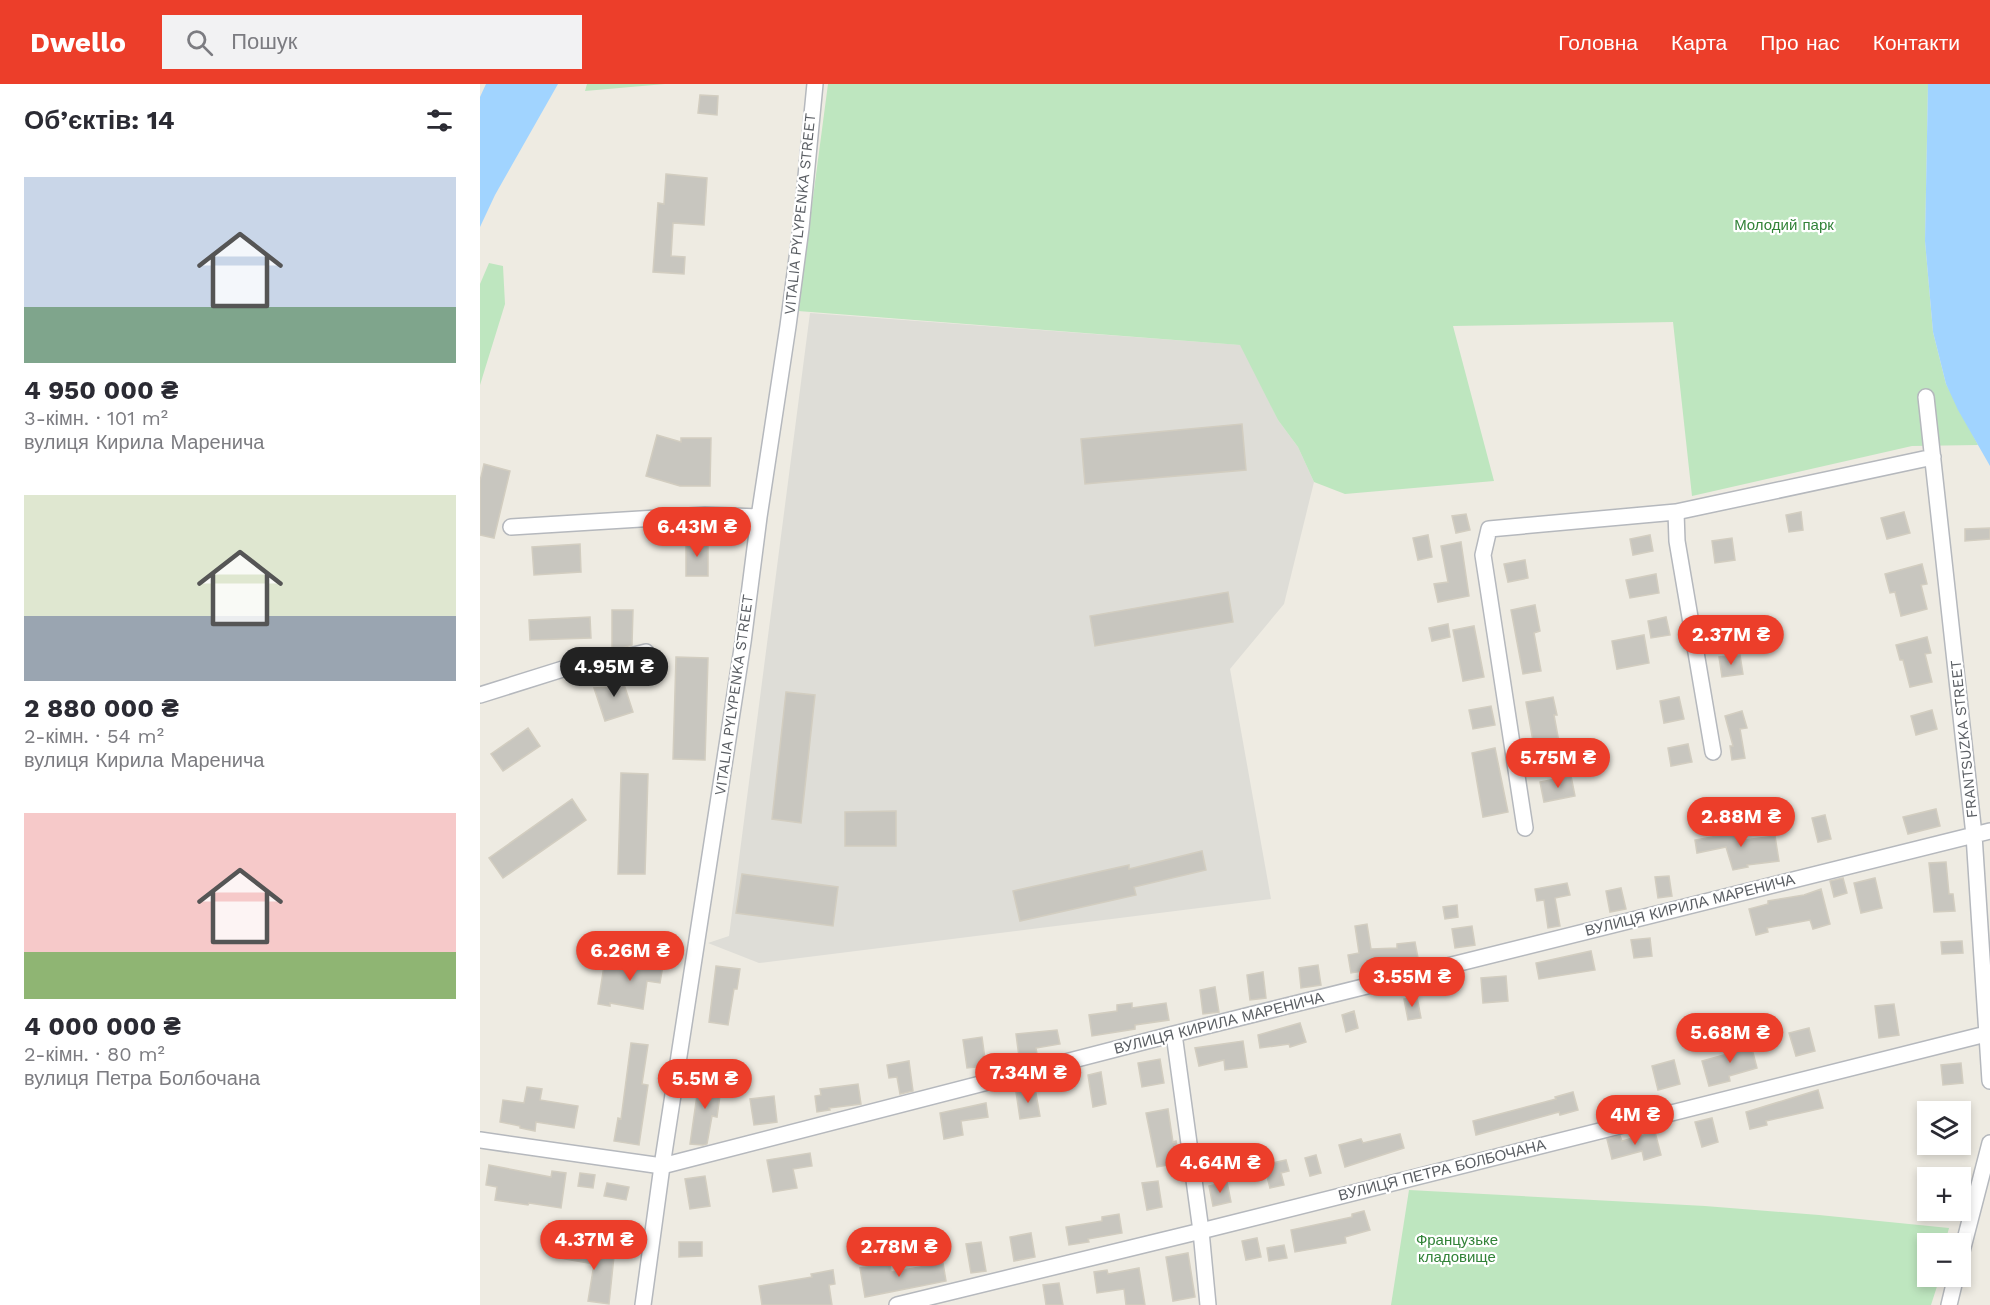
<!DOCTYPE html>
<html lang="uk">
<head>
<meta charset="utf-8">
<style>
  body { margin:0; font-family:"Work Sans",sans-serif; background:#f2f2f3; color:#2b2b33; height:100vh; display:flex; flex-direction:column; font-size:22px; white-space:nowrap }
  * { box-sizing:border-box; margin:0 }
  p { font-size:20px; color:#7c7c81 }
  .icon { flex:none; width:33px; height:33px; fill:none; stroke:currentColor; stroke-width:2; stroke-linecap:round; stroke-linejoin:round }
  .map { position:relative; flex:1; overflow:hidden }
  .drawer { display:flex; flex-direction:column; background:#fff; width:480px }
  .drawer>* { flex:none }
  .fabs { position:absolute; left:1437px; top:1017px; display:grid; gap:12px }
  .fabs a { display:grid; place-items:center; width:54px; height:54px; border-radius:0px; background:#fff; box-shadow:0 3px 9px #0003; font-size:30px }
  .price { position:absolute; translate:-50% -51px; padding:0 14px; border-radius:21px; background:#ec3e2a; color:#fff; font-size:20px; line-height:39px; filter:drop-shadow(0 2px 3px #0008) }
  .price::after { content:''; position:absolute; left:50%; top:36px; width:18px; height:14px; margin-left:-9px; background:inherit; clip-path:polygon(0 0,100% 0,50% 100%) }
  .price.current { background:#222; color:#fff }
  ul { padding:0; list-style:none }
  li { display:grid; align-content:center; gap:12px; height:318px; padding:0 24px }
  li span { display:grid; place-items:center; height:186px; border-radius:0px; color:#555 }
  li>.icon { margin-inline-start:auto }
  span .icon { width:108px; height:108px; fill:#fffc; stroke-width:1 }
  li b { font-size:26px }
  h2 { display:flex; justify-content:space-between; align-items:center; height:72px; padding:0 24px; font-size:26px }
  header { display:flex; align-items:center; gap:36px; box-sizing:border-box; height:84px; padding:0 30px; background:#ec3e2a; color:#fff }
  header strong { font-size:28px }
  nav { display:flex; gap:33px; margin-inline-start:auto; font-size:21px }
  .search { width:420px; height:54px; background:#f2f2f3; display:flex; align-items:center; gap:15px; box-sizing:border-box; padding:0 21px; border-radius:0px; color:#7c7c81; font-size:22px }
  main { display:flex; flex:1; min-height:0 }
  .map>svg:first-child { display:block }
  .industrial { fill:#deddd7 }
  .green { fill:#bee6bf }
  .water { fill:#a1d4ff }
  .building { fill:#c8c6bf; stroke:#d2cdc0; stroke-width:1.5 }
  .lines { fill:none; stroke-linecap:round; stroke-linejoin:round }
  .minor-casing { stroke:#b5b8bd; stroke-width:18 }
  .minor { stroke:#fff; stroke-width:15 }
  .labels { text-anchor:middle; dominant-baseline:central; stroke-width:4.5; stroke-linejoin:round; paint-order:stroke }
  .street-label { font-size:15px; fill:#5a5e63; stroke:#fff }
  .park-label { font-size:15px; fill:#328338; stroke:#fff }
</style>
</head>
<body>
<header>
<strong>Dwello</strong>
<div class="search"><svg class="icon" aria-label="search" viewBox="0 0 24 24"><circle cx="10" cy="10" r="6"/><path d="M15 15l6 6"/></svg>Пошук</div>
<nav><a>Головна</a><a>Карта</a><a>Про нас</a><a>Контакти</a></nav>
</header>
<main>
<section class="drawer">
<h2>Об’єктів: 14<svg class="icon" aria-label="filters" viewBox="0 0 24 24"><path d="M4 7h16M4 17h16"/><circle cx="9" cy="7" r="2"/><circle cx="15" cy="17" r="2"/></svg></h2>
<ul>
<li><span style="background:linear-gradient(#c9d6e8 70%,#7fa58c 0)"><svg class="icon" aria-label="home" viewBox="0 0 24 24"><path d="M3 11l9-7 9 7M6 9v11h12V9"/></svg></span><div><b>4 950 000 ₴</b><p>3-кімн. · 101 m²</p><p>вулиця Кирила Маренича</p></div></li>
<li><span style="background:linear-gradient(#dfe7d0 65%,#9aa5b1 0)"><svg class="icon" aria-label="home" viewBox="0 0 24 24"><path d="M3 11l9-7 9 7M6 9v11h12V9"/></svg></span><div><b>2 880 000 ₴</b><p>2-кімн. · 54 m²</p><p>вулиця Кирила Маренича</p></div></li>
<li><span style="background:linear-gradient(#f6c9c9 75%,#8fb573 0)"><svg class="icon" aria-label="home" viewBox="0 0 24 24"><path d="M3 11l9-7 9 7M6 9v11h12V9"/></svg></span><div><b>4 000 000 ₴</b><p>2-кімн. · 80 m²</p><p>вулиця Петра Болбочана</p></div></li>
</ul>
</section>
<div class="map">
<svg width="1510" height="1221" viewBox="0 0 1510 1221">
  <rect width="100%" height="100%" fill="#eeebe2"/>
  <path class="industrial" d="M330 229 761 261 798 336 818 363 834 398 804 520 750 585 791 815 279 879 228 859 249 852Z"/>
  <path class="green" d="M107 0H185L105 7Z
    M348 0H1448L1445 157 1453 248 1466 300 1498 361 1432 362 1212 412 1193 238 973 242 1014 397 865 410 834 398 818 363 798 336 760 261 318 227Z
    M9 179 23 182 25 220 0 301V200Z
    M929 1106 1225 1122 1339 1131 1469 1144 1465 1159 1448 1160V1192L1460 1193 1451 1221H911Z"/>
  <path class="water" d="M6 0H78L15 111 0 143V13Z
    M1448 0H1510V382L1478 326 1466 300 1453 248 1445 157Z"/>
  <path class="building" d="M220 11 238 12 237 31 218 29Z
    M186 90 227 94 224 141 193 139 191 172 205 173 204 190 173 188 178 119 184 120Z
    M762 340 766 386 605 400 601 355Z
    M177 351 201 358V354H231L230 402H200L166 392Z
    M4 380 30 387 14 454 0 451V397Z
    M1321 428 1323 446 1309 448 1306 431Z
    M1424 428 1430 449 1407 455 1401 434Z
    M986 430 990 446 976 449 972 432Z
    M1510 444V455L1485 457V445Z
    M948 451 952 473 938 476 933 454Z
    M1170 451 1173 467 1153 471 1150 455Z
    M1252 454 1255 476 1235 479 1232 457Z
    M206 456H228V492H206Z
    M981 458 989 512 958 518 954 500 968 498 961 462Z
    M100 460 101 488 54 491 52 463Z
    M1045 476 1048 494 1028 498 1024 480Z
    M1442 480 1447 500 1441 501 1447 525 1421 532 1415 508 1410 509 1405 490Z
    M1176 490 1179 509 1150 514 1146 496Z
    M748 508 753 538 615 562 610 532Z
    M1055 521 1060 547 1054 549 1061 587 1043 590 1031 526Z
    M132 526H153L152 561 132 567Z
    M110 533 111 554 50 556 49 536Z
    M1186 533 1190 551 1171 554 1168 537Z
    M968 540 970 553 952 557 949 544Z
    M994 542 1004 593 983 597 973 546Z
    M1164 551 1169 579 1137 585 1132 557Z
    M1447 553 1451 569 1445 570 1452 598 1430 603 1423 576H1420L1416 561Z
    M1260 571 1263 590 1242 593 1239 573Z
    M196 573 228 574 225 676 193 675Z
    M139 585 153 628 125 637 114 604 131 603 132 587Z
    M306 608 335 611 321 739 292 735Z
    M1073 613 1077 631H1074L1081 669 1056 674 1046 618Z
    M1199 613 1204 635 1184 639 1180 617Z
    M1011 622 1015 641 993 645 989 626Z
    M1452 626 1457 645 1436 651 1431 632Z
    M1262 627 1267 644 1260 645 1265 674 1252 676 1250 662H1253L1245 632Z
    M48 644 60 662 23 687 11 670Z
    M1208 660 1212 678 1191 682 1188 664Z
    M1015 664 1028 728 1003 733 992 669Z
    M141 689 168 690 165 790H138Z
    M1091 692 1095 712 1064 718 1060 698Z
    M92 715 106 736 23 794 9 774Z
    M1456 725 1460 742 1428 750 1423 733Z
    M416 727V762H365V728Z
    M1345 731 1351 755 1338 758 1332 734Z
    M1261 742 1264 756 1295 752 1299 777 1267 781 1268 783 1253 786 1246 763 1217 769 1215 756 1243 751 1242 746Z
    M722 767 726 786 654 803 656 811 540 837 533 807 649 781V785Z
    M1466 778 1469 810H1473L1475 827 1454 828 1449 779Z
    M262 790 358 803 353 842 256 829Z
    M1189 792 1192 812 1178 814 1175 793Z
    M1363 794 1367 809 1354 813 1350 797Z
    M1395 794 1402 824 1381 829 1374 799Z
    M1087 799 1090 811 1075 814 1080 842 1068 844 1064 816 1057 817 1055 805Z
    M1141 804 1146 825 1130 828 1126 807Z
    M1341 805 1350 840 1333 845 1330 836 1287 844 1288 848 1276 851 1269 825 1288 820V817L1324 811Z
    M977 821 978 833 965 835 963 823Z
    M887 840 891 865 917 864V860L935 858 938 874 906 879V881L894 883V885L871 889 868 871 879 869 875 842Z
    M992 842 995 861 975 864 972 845Z
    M1170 854 1172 872 1154 874 1151 856Z
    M1482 857 1483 869 1462 870 1461 858Z
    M1111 867 1115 886 1059 895 1056 879Z
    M153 870 184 875 180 899 167 897 163 925 130 919V922L118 920 124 882 150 887Z
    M838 881 841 901 821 904 819 884Z
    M236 882 260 885 257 905H254L248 941 229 938Z
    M783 888 786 914 770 916 767 891Z
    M1026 892 1028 917 1003 919 1001 894Z
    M735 903 739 928 723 930 720 906Z
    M937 913 941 934 928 936 924 915Z
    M652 919V924L686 919 689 936 655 941V945L612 952 609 931 637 927V921Z
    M1414 920 1419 951 1399 954 1395 922Z
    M874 927 878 944 866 948 862 931Z
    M820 939 826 958 810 963 809 960 780 964 778 951Z
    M1329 944 1335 967 1316 972 1309 949Z
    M577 946 580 960 556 964 557 970 539 973 536 950Z
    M502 953 506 982 487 984 483 956Z
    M763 957 767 983 745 986 744 976 719 982 715 964Z
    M1270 957 1277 984 1249 992 1250 997 1229 1002 1222 977 1251 969 1249 963Z
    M151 959 168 961 162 1000 168 1001 159 1061 134 1057 138 1034 141 1035Z
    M680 975 684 999 662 1003 658 979Z
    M1194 976 1200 1000 1178 1006 1172 982Z
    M429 977 433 1007 420 1010 417 993 409 994 407 981Z
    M1481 979 1483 999 1463 1001 1461 981Z
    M621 988 626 1020 613 1023 608 991Z
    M217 996 242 997 237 1033 232 1032 227 1060 223 1061 210 1060 217 1011Z
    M378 1000 381 1020 349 1024 350 1026 337 1028 335 1012 341 1011 340 1005Z
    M47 1003 62 1005 60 1016 98 1022 94 1044 56 1038 55 1047 40 1044V1042L20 1038 23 1016 44 1019Z
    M555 1004 560 1032 540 1035 536 1008Z
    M1338 1006 1343 1024 1286 1037 1287 1041 1270 1045 1266 1028Z
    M1093 1008 1098 1026 1080 1031 1079 1028 996 1051 993 1037 1076 1015 1075 1013Z
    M294 1012 297 1038 274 1041 270 1015Z
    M506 1019 508 1033 481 1037 483 1051 464 1055 460 1029Z
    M688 1025 693 1058 696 1057 700 1079 677 1083 666 1029Z
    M1232 1034 1238 1058 1222 1063 1215 1038Z
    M1175 1048 1181 1071 1164 1076 1162 1067 1132 1075 1127 1055 1140 1052 1142 1057Z
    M920 1050 924 1064 865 1083 859 1061 881 1055 883 1059Z
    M330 1069 332 1082 313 1085 317 1104 293 1108 287 1076Z
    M836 1071 841 1089 830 1092 825 1074Z
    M806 1076 809 1087 801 1089 804 1101 790 1104 784 1081Z
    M9 1081 71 1093 72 1087 86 1089 81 1124 49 1119 48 1121 15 1116 17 1103 6 1101Z
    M100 1089 115 1091 113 1104 98 1102Z
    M225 1092 230 1122 210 1125 205 1095Z
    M678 1097 682 1123 667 1126 662 1099Z
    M747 1098 751 1118 733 1122 729 1102Z
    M127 1099 149 1103 146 1116 124 1112Z
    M884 1127 890 1146 865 1153 866 1159 815 1168 811 1146 872 1133V1130Z
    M639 1130 642 1149 608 1155 609 1158 589 1161 586 1143 622 1137V1133Z
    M551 1149 555 1173 534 1177 530 1153Z
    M777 1154 781 1173 766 1176 762 1157Z
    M199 1158H222V1172L199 1173Z
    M501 1158 506 1187 491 1189 486 1160Z
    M81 1161 134 1172 129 1220 108 1217 114 1180 79 1174Z
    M804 1161 807 1174 789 1177 787 1164Z
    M708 1169 715 1213 693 1217 686 1173Z
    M463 1179 466 1197 385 1213 380 1184 410 1180 411 1188Z
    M659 1184 665 1221H646L644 1205 617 1209 614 1188 627 1186 628 1190Z
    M353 1186 355 1200 349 1201 352 1221H282L279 1202 332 1193 331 1190Z
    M579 1199 583 1221H566L563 1201Z"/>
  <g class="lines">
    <g class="minor-casing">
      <path id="minor" d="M1446 313 1494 751 1510 997
        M31 443 225 431 279 433
        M0 611 86 584 123 579 166 568
        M1233 668 1197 457 1196 428 1453 373
        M1045 744 1003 471 1009 445 1196 428
        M694 950 721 1147 728 1221
        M0 1056 182 1082 694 950 1510 747
        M1480 1175 1510 1059
        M163 1221 182 1082 263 558 279 433 308 242 321 144 335 0
        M417 1221 721 1147 1506 950
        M1469 1221 1476 1192"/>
    </g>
    <use href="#minor" class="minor"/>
  </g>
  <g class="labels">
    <g class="street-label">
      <text transform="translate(320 130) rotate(-84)">VITALIA PYLYPENKA STREET</text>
      <text transform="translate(254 611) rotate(-82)">VITALIA PYLYPENKA STREET</text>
      <text transform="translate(1484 655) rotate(-96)">FRANTSUZKA STREET</text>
      <text transform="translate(1210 821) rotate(-14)">ВУЛИЦЯ КИРИЛА МАРЕНИЧА</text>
      <text transform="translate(739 939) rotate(-14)">ВУЛИЦЯ КИРИЛА МАРЕНИЧА</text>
      <text transform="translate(962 1086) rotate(-14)">ВУЛИЦЯ ПЕТРА БОЛБОЧАНА</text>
    </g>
    <g class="park-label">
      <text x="1304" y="141">Молодий парк</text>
      <text x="977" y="1156">Французьке<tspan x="977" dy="17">кладовище</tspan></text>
    </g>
  </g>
</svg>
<div class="fabs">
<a><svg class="icon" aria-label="layers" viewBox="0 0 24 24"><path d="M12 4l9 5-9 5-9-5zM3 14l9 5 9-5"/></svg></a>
<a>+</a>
<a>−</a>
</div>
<b class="price" style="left:217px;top:474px">6.43M ₴</b>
<b class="price" style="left:1251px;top:582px">2.37M ₴</b>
<b class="price current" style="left:134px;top:614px">4.95M ₴</b>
<b class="price" style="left:1078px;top:705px">5.75M ₴</b>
<b class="price" style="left:1261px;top:764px">2.88M ₴</b>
<b class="price" style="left:150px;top:898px">6.26M ₴</b>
<b class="price" style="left:932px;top:924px">3.55M ₴</b>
<b class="price" style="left:1250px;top:980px">5.68M ₴</b>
<b class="price" style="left:548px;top:1020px">7.34M ₴</b>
<b class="price" style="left:225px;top:1026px">5.5M ₴</b>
<b class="price" style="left:1155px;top:1062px">4M ₴</b>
<b class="price" style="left:740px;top:1110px">4.64M ₴</b>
<b class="price" style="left:114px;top:1187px">4.37M ₴</b>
<b class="price" style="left:419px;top:1194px">2.78M ₴</b>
</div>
</main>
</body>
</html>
